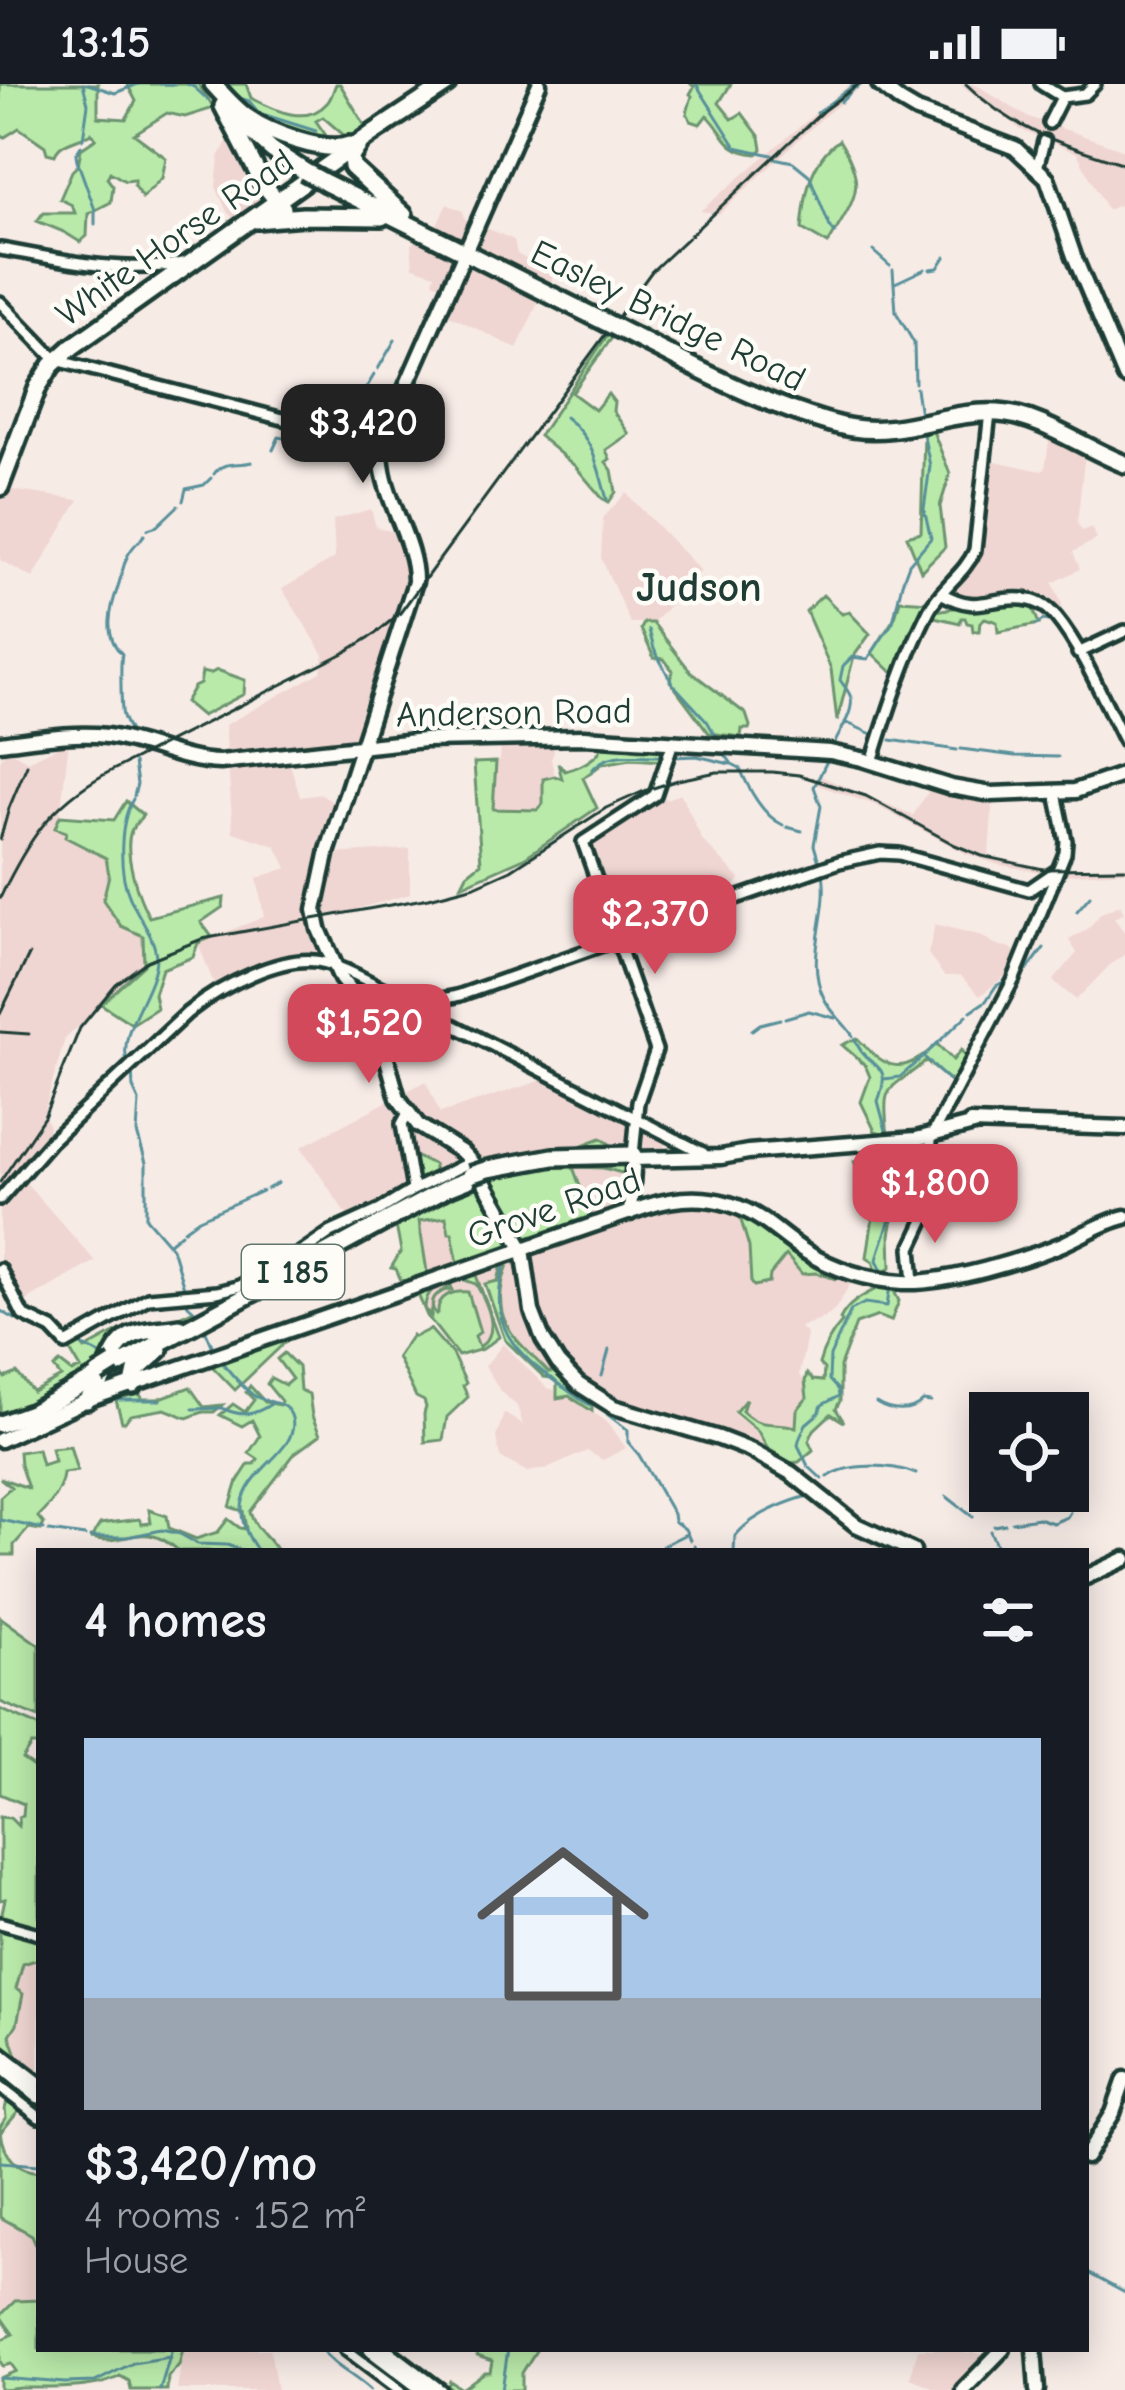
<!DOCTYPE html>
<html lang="en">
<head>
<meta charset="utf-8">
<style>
  body { margin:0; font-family:"Comic Neue",sans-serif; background:#20242c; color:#f1f3f6; height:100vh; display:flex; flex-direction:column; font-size:45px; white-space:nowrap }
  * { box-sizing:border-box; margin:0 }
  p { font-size:39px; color:#9ea1a6 }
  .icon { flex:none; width:66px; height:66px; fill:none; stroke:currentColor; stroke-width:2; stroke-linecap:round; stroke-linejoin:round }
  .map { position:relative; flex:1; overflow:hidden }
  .sheet { position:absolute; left:36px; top:1464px; width:1053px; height:804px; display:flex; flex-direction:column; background:#171b24; border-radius:0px; box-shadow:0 6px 30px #0003 }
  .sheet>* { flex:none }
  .fabs { position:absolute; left:969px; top:1308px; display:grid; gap:24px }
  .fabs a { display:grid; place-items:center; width:120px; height:120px; border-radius:0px; background:#171b24; box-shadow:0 6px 30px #0003; font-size:60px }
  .price { position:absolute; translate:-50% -102px; padding:0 27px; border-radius:24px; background:#d1495b; color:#fff; font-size:39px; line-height:78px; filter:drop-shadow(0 3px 6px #0008) }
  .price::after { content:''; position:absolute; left:50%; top:72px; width:36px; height:27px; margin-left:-18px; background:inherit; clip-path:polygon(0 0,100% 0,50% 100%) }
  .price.current { background:#222; color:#fff }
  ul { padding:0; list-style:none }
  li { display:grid; align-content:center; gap:24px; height:636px; padding:0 48px }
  li span { display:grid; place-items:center; height:372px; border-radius:0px; color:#555 }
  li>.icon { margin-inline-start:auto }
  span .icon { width:216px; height:216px; fill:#fffc; stroke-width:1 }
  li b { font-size:51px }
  h2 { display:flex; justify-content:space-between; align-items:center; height:144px; padding:0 48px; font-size:51px }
  .status { display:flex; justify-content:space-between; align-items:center; height:84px; padding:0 60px; background:#171b24; direction:ltr }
  .status svg { height:33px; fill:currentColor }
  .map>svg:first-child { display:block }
  .built { fill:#f0d6d2 }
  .green { fill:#baeaaa; stroke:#6c946f; stroke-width:3; fill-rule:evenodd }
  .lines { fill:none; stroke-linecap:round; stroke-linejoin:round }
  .stream { stroke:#58909a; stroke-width:3 }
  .minor-casing { stroke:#1f3d34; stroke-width:18 }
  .major-casing { stroke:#1f3d34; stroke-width:21 }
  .highway-casing { stroke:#1f3d34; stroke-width:24 }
  .minor { stroke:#fdfcf7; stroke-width:9 }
  .major { stroke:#fdfcf7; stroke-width:12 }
  .highway { stroke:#fdfcf7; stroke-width:15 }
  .rail { stroke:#1f3d34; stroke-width:3 }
  .highway-bridge-casing { stroke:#1f3d34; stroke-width:24; stroke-linecap:butt }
  .highway-bridge { stroke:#fdfcf7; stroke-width:15 }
  .labels { text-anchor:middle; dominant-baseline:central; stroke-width:9; stroke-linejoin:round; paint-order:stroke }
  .shield { fill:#fdfcf7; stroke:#62766e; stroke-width:3 }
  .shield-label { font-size:33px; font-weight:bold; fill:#1f3d34 }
  .street-label { font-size:36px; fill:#1f3d34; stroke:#fdfcf7 }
  .quarter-label { font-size:42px; font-weight:bold; fill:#1f3d34; stroke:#fdfcf7 }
</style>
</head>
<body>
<div class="status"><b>13:15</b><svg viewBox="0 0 49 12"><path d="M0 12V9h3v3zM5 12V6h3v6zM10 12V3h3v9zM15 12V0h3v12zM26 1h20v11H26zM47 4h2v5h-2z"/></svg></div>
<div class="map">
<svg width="1125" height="2306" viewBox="0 0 1125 2306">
  <rect width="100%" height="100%" fill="#f7ebe6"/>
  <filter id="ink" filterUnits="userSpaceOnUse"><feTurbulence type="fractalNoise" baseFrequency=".00833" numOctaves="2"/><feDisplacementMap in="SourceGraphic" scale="24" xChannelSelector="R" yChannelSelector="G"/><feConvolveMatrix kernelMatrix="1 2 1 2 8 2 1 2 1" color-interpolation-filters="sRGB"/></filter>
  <g filter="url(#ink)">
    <path class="built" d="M850 0H865L822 34 719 130 700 127Z
      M960 0H975L1026 32 1125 66V119L1107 126 1077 69 1021 46Z
      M231 50 263 114 262 120 237 138 227 128 216 103 219 73Z
      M447 120 463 127 465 135 514 156 517 170 555 191 542 210 517 265 445 229 451 205 433 198 435 190 413 183 411 160 436 142Z
      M1050 351 1085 370 1077 439 1082 447 1091 443 1097 455 1073 468 1080 485 1053 499 1063 523 1056 526 1047 520 967 517 950 505 972 482 980 465 991 376 1041 387 1045 385Z
      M5 405 79 416 33 494 0 476V417Z
      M626 409 701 487 653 539H630L601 474 603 434Z
      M371 425 376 443 397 449 412 501 358 655 287 669 300 713 321 710 334 719 331 770 410 765V810L321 835 326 876 300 871 280 874 215 903 198 859 264 833 257 794 287 784 276 762 233 748 225 641 321 588 324 571 282 505 335 474 333 436Z
      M69 657 60 732 56 744 67 748 65 754 106 774 109 791 103 816 121 841 143 852 145 881 65 955 44 1028 49 1043 46 1058 22 1094 95 1177 21 1220 0 1185V677L7 665 28 677Z
      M552 658 554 668 551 675 555 692 543 696V720L538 726H493L496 678 500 676 501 659Z
      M820 692 913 731 932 702 993 714 989 771 1034 783 1062 785 1125 782V787L1060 791 999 781 967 770 875 721 814 700Z
      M681 710 703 757 740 795 728 811 680 831 628 810 606 820 586 759 644 722Z
      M1120 821 1124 829 1114 834 1125 849V870L1110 881 1076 916 1053 897 1077 869 1069 856 1089 844 1101 829Z
      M935 840 979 851 997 861 1011 864 1021 874 1014 889 1005 892 980 912 961 892H944L928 870Z
      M543 996 559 999 669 1055 662 1066 620 1067 601 1054 580 1062 479 1077 472 1073 468 1080 443 1089 434 1085 414 1108 353 1140 301 1063 426 997 440 1029Z
      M573 1083 603 1084 626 1090 624 1127 593 1138Z
      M692 1116 743 1129 842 1193 854 1194 835 1225 824 1234 800 1243 807 1251 799 1291 805 1297 807 1314 796 1343 758 1340 741 1327 747 1318 735 1328 736 1332 758 1347 767 1364 744 1360 613 1317 592 1319 553 1288H549L531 1269 523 1266 506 1243 500 1209 509 1178 530 1168 632 1131Z
      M446 1133 452 1148 460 1191 502 1181 499 1197 480 1202 499 1253 483 1265 458 1272 423 1225 428 1194 418 1137Z
      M503 1260 547 1304 555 1306 557 1315 568 1312 609 1339 626 1364 603 1376 587 1367 547 1385 527 1388 500 1373 496 1353 504 1329 523 1341 517 1322 500 1307 485 1282Z
      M39 1875V1992L18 1974 10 1950 17 1940V1895L23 1880Z
      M0 2133 32 2151 39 2167V2216L15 2217 0 2233Z
      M183 2265H270L277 2306H177Z
      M918 2265H952L969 2270 971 2267 989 2273 957 2306H940L910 2294Z"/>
    <path class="green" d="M0 0H98V33L126 35 136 17 127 0H198L214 24 185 33 167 29 134 50 166 74 162 94 142 114 134 102V96L125 97 110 88 107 94 113 102 111 118 88 130 87 152 80 158 64 148 37 137 43 129H75L72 121 60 115 72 87 78 81 81 65 96 55 91 49C80 56 60 57 55 71L47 69 45 62 19 44 5 53 0 50Z
      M227 0H246L251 14C273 25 306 43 327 19 332 14 333 6 336 0H340L365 42 359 50 347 54 323 33 316 37 329 56 291 46 248 26Z
      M691 0H731L719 19 732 35 742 29 760 53 762 65 757 70C723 67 727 50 707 31L700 40 691 37 687 29 692 12 690 10 694 3Z
      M839 56C870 104 853 116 828 160L802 145C805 111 809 78 839 56Z
      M609 249 614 251 572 309 595 326 608 310 614 318 613 327 629 350 606 366 610 375 606 378 612 386 616 408 609 418 602 414 575 382 539 352Z
      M933 347 950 390 940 422 945 463 921 487 907 452 921 448 924 350Z
      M823 511 842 530 849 528 870 550 854 572 837 637 831 585 806 527Z
      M900 516 931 518 896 592 872 569 895 533Z
      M1010 519 1031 520 1039 540 998 548 997 538 985 534 980 538 979 547H973L972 540 967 539 965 534H961L960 539 930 532V528L959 523 979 526Z
      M644 539H653L691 588 746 630 750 642 749 645H742L741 653 709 649 670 597 673 587 664 575 654 574 641 545Z
      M217 586 245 596 244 610 202 632 185 618 194 603 200 600 202 588 210 590Z
      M604 660 638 666 666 665 662 677 631 675 602 680 583 694 597 724 524 774 461 802 467 790 481 779 474 679 496 678 493 725 537 726 543 720V695L555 692 562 695 558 679 565 687C580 683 597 675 604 660Z
      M126 717 143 731C139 736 134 741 131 747 123 769 138 813 149 833L224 814 223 823 201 838 212 853 198 859 193 873 162 885 154 910 157 924 132 940 101 920 144 881 143 852 121 842 103 816 109 791 106 774 65 753 66 748 55 744 60 732 114 736Z
      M857 954C888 987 902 992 937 960L953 976 961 966 967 975 955 1001 926 977C888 1009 881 997 888 1051L875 1047 861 1018 870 993 865 981 842 961Z
      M601 1054 620 1067 628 1088 626 1090 603 1084 573 1083 593 1138 529 1157 521 1153 479 1077 580 1062Z
      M414 1072 433 1080 434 1085 443 1089 468 1080 513 1157 510 1162 458 1179 452 1149H449L446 1133 419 1137 428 1194 404 1203 396 1185 391 1184 401 1167 396 1142 355 1164 342 1146 414 1108Z
      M911 1074 914 1109 897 1113 890 1151 891 1183 887 1186V1191L877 1190 873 1177 867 1173 877 1106 873 1090 866 1087 864 1082 856 1083 854 1077Z
      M743 1129 836 1187 841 1193 836 1195 816 1189 802 1190 786 1171 770 1191 769 1199 754 1202 751 1198 749 1163 740 1133Z
      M509 1178C486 1235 513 1252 548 1288H553L592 1319V1327L569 1312 557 1314V1299L552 1294 544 1293 505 1256 485 1200 498 1197 502 1181Z
      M474 1186 499 1253 483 1265 458 1272 427 1232 417 1208ZM459 1194 476 1200C487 1219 502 1249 479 1263L475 1252 480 1248 468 1208C453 1207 437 1211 438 1229L436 1230C426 1217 438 1205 452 1206L451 1201C431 1218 435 1204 431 1232L425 1225C425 1203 441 1201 459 1194Z
      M884 1201H891L899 1217 891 1237 878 1232 856 1240 840 1282V1317L836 1325 844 1338 831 1330 814 1346 809 1357 813 1366 799 1378 791 1379 767 1364 758 1347 735 1328 746 1315 742 1327C762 1346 772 1336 796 1343L797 1326 807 1314 805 1297 807 1290 813 1296 823 1297 824 1285 819 1280C823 1265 832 1249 842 1238L840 1235C849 1217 867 1210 884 1201Z
      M192 1227 194 1230 175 1240 111 1265 103 1270 107 1280 11 1329 0 1331V1287L5 1294 17 1289 33 1308 61 1293 54 1284 60 1279 72 1288 81 1285 68 1263 78 1257 85 1265 122 1245 170 1237Z
      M430 1245 452 1270 466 1299 463 1302 468 1313 447 1333 443 1356 425 1358 424 1330 426 1323 424 1317 416 1313 397 1273 412 1251 414 1253Z
      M296 1248 235 1306 207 1277Z
      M284 1269 298 1283 300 1306 309 1310 312 1332 320 1351 295 1369 250 1428C255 1446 267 1451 277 1467H179C139 1433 129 1464 91 1454L100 1440 139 1435 142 1440 151 1439 149 1426 167 1432 169 1444 196 1455 218 1448 228 1435 240 1444 246 1445 243 1427 230 1423 238 1397 249 1380H255L258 1375 249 1369 260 1352 252 1336 242 1342 220 1331 233 1320 245 1328 254 1316 246 1308 250 1302 265 1318 280 1321 281 1317 267 1300 271 1294 285 1301 292 1295 277 1275Z
      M190 1303 204 1323 222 1321 214 1328H203L187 1334 165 1325 130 1331 125 1338H122L115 1313 138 1308 143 1315H158Z
      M70 1362 77 1387 63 1389C62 1406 50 1421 38 1433L44 1440 41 1446 29 1444 14 1461V1471H0V1413L11 1403 0 1394 28 1404 20 1381 19 1368 38 1365 42 1381 54 1377 51 1364Z
      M0 1533 39 1561V1634L0 1618Z
      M0 1625 39 1642V1661H31L22 1675 39 1687V1848L1 1834 5 1815 0 1816V1733L10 1734 18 1742 19 1733 23 1732 24 1720 0 1710Z
      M0 1841 39 1855V1875L23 1880 16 1905 23 1910 17 1940 10 1951 18 1974 0 1959Z
      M8 2015 19 2027 1 2048C4 2071 16 2086 39 2088V2167L32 2151 0 2133V2043L6 2034 5 2025Z
      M39 2216V2265H183L179 2281 168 2293 167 2306H131L129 2297 120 2292C97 2306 51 2304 21 2304 14 2305 7 2306 0 2306V2294L16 2287 11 2280 3 2282 0 2277V2257L13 2250 0 2232 15 2217Z
      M478 2265H537L522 2289V2306H453L448 2302 450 2297 462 2305 485 2288H490L492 2277 477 2272Z"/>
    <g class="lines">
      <path class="stream" d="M83 0 88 20 83 55
        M88 0 115 9 138 0
        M160 0H174
        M187 0 194 3 208 16
        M696 0 736 63 772 71
        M852 2 856 0
        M856 4 862 0
        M230 11 249 17 259 29 316 47
        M841 18 853 6
        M817 29 850 4
        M81 62 76 70 77 76 95 126V140
        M774 74 793 78 809 91
        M810 93 830 143 835 149
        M873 167 890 182
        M930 185 938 184 945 173
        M893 186 896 228 914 259 915 299
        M895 199 925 185
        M378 285 395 256
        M916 304 920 331
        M565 333C595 356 597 382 607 415
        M334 337 347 336 374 291
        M273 366 279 353 301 358 312 347
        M214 390C224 376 236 382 252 378
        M183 417 186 405 204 401 211 394
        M148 445 157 442 178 422
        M141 455 144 451
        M1036 541 1043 536 1049 537
        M649 546 654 565 672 599 707 637 717 654
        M845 638 874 651
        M132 651C129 645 125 639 123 632 121 627 120 577 122 570 103 552 110 525 118 503 124 483 124 471 139 457
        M891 656 957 666
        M833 663C838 650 854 629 851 614 849 607 844 602 840 596L843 582 852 573 868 575 893 538 902 499 909 480 931 454 924 425 930 382 923 348
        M961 665 1015 672 1058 673
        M722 666 732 680 740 684C748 704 763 732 783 741
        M672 673 697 672 730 680
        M134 679 137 700 134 712
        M592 686C609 665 638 673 663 672
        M787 743 802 747
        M819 778 814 761 821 722 814 703 828 675
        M823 789C830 830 804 874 824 914 831 929 844 938 853 952
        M1077 827 1090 812
        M1022 889 1028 885 1044 864
        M971 927 986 917 996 902 1010 894
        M785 934 809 927 835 934
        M752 946 760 940 780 935
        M855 955C866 988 895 973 878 1017L887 1050
        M928 968 967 931
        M924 973 953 1001
        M127 978C118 944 156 906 156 873 155 852 138 833 130 814 118 788 119 739 133 715
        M132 986 133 1004 139 1017 137 1049 146 1079V1134L172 1164 185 1207
        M884 995 900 993 926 970
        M267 1105 278 1099
        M933 1106 997 1107
        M1006 1107 1007 1108
        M898 1108H913
        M184 1146 199 1135 262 1107
        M168 1160 181 1149
        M505 1180C486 1243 515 1268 560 1301 571 1308 579 1316 591 1321
        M883 1189 877 1176 879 1168 901 1104 889 1063
        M186 1215 188 1221 197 1229
        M1 1227 15 1235 20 1232
        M55 1243 72 1254
        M205 1245 214 1266
        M78 1259 106 1274
        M220 1276C229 1287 241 1302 253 1311 266 1320 287 1315 292 1334 303 1377 204 1395 258 1467
        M602 1292 609 1266
        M118 1316H160
        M876 1319C890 1328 911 1330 923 1317L931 1318
        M193 1325 222 1324
        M224 1325C243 1333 255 1331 271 1320
        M607 1330 628 1346V1358L639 1371 673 1430 674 1437 685 1445 690 1456
        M828 1393C848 1378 891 1380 916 1390
        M822 1395 808 1382 798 1361 799 1356 806 1340 819 1329 822 1321 839 1312 838 1306 829 1296 830 1272 851 1226 865 1219 887 1222 890 1202
        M946 1412 973 1433
        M0 1436 44 1445
        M1012 1438 1038 1434 1053 1439 1067 1433 1070 1428
        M994 1442 1005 1440
        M49 1447 85 1452
        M990 1447 999 1467
        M90 1453H127L162 1446 180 1450 198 1460 227 1461 244 1467
        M662 1462 686 1450
        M694 1462 696 1467
        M734 1467 735 1452C753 1431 786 1418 811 1411
        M0 2078 39 2081
        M1086 2188 1125 2209
        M321 2265C334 2283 354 2291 370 2306
        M0 2294 65 2299 95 2298 133 2279 170 2273
        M160 2306 172 2265
        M502 2306 508 2265"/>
      <g class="minor-casing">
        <path id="minor" d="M1041 0 1062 13
          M1062 13 1085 10 1095 0
          M1049 39 1062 13
          M1037 84 1044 57
          M0 165C62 175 120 191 183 179
          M0 218 56 276 333 348 381 367
          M941 509C979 531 988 512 1023 515 1036 516 1048 523 1056 533 1082 564 1106 621 1125 658
          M1078 569 1125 547
          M872 678C888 626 905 574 929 526 941 503 965 490 975 466L990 328
          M406 917 703 1069
          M408 1029 402 1040 413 1106
          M633 1071 638 1018 656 966 583 758 655 711 673 658
          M0 1115 50 1058 187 929C218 904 285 867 326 879 378 894 398 929 460 911L839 778 880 769 899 770 1029 806 1058 786
          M0 1185 23 1231 52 1245 66 1260 148 1214 217 1208 237 1203 299 1170 331 1148 380 1126 413 1106 472 1077
          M914 1198 911 1164 929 1126 931 1053 1013 897 1065 769 1066 757 1056 709
          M0 1839 39 1850
          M0 1968 39 1998
          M0 2003 39 2033
          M345 2265 400 2306
          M387 2265 441 2306"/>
      </g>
      <g class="major-casing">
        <path id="major" d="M539 0 382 357C375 406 416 452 415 498L328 766 315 826 319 845 341 895 377 940 398 1014 418 1041 463 1069 475 1082 523 1165 532 1227 543 1255 558 1279 578 1300 614 1323 719 1354 750 1366 791 1389 856 1441 913 1467
          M879 0 900 17 917 27 1015 64 1047 94 1074 172 1125 293
          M0 659C35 655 72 648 107 652 146 657 180 677 220 678L424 656 584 653 830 668 862 675 951 703 991 710 1075 707 1125 690
          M970 1039 1125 1044
          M633 1075 721 1073 748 1068 916 1055 974 1040
          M630 1129 634 1071
          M0 1356 87 1316 645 1123C684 1110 725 1111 761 1135 776 1145 790 1158 806 1168 835 1186 869 1196 903 1198 946 1200 1025 1176 1065 1159 1085 1150 1104 1138 1125 1133
          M1086 1493 1125 1475
          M1086 2073 1113 2029 1125 1995
          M1034 2265 1037 2306
          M963 2306 1003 2265"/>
      </g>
      <g class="highway-casing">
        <path id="highway" d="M213 0C224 12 235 25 248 34 269 49 325 70 349 61
          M223 22 264 101 283 124
          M241 38 272 66 304 87
          M359 61 351 73 352 83 404 131
          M326 99 605 238
          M256 136 303 132 382 133
          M617 244C675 273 730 304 791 326 811 333 831 341 853 344 905 352 947 326 998 329 1040 331 1085 365 1125 380
          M0 403 38 303 52 281 72 263 373 49 447 0
          M488 1085 553 1073 633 1071
          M115 1283 447 1104 472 1094
          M133 1301 136 1287 159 1266
          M87 1316C110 1297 107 1264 131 1252 145 1245 164 1246 179 1243
          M0 1340 31 1329 99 1292
          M0 1979 39 2011
          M372 2265 426 2306"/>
      </g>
      <use href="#minor" class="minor"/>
      <use href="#major" class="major"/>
      <use href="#highway" class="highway"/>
      <path class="rail" d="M966 0C1013 47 1064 61 1125 80
        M0 756 9 724 27 681
        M0 814C27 758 50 720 107 689L344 569 375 550 400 529 652 187 824 26 859 0
        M0 930 29 871
        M0 948 29 950
        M0 1098 44 1033 80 944 116 900 147 877 202 855 429 814 475 802 511 786 606 724 644 707 678 696 717 688H772L799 691 866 712 955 761 982 772 1043 785 1125 784"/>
      <g class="highway-bridge-casing">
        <path id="highway-bridge" d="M304 87 326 99
          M605 238 617 244
          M470 1091 488 1085
          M98 1290 114 1280"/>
      </g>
      <use href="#highway-bridge" class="highway-bridge"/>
    </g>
  </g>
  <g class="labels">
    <rect class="shield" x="242" y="1161" width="102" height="54" rx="9"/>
    <g class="shield-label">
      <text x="293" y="1188">I 185</text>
    </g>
    <g class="street-label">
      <text transform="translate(175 154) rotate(-35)">White Horse Road</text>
      <text transform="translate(668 232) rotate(26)">Easley Bridge Road</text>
      <text transform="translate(514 629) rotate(-1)">Anderson Road</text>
      <text transform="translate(554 1124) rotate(-19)">Grove Road</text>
    </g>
    <g class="quarter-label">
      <text x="699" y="503">Judson</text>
    </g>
  </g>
</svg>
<div class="fabs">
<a><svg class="icon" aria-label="locate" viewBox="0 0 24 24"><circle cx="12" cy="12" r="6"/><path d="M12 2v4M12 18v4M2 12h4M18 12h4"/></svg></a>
</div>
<b class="price current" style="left:363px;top:402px">$3,420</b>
<b class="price" style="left:655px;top:893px">$2,370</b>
<b class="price" style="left:369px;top:1002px">$1,520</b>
<b class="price" style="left:935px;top:1162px">$1,800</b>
<section class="sheet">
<h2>4 homes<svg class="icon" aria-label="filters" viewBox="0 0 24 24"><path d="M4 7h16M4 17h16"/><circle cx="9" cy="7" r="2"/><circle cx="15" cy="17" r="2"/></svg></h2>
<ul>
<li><span style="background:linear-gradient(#a9c7e8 70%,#9aa5b1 0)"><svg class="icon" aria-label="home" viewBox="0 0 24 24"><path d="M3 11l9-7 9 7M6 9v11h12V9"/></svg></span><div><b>$3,420/mo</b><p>4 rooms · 152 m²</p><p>House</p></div></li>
</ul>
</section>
</div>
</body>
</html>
